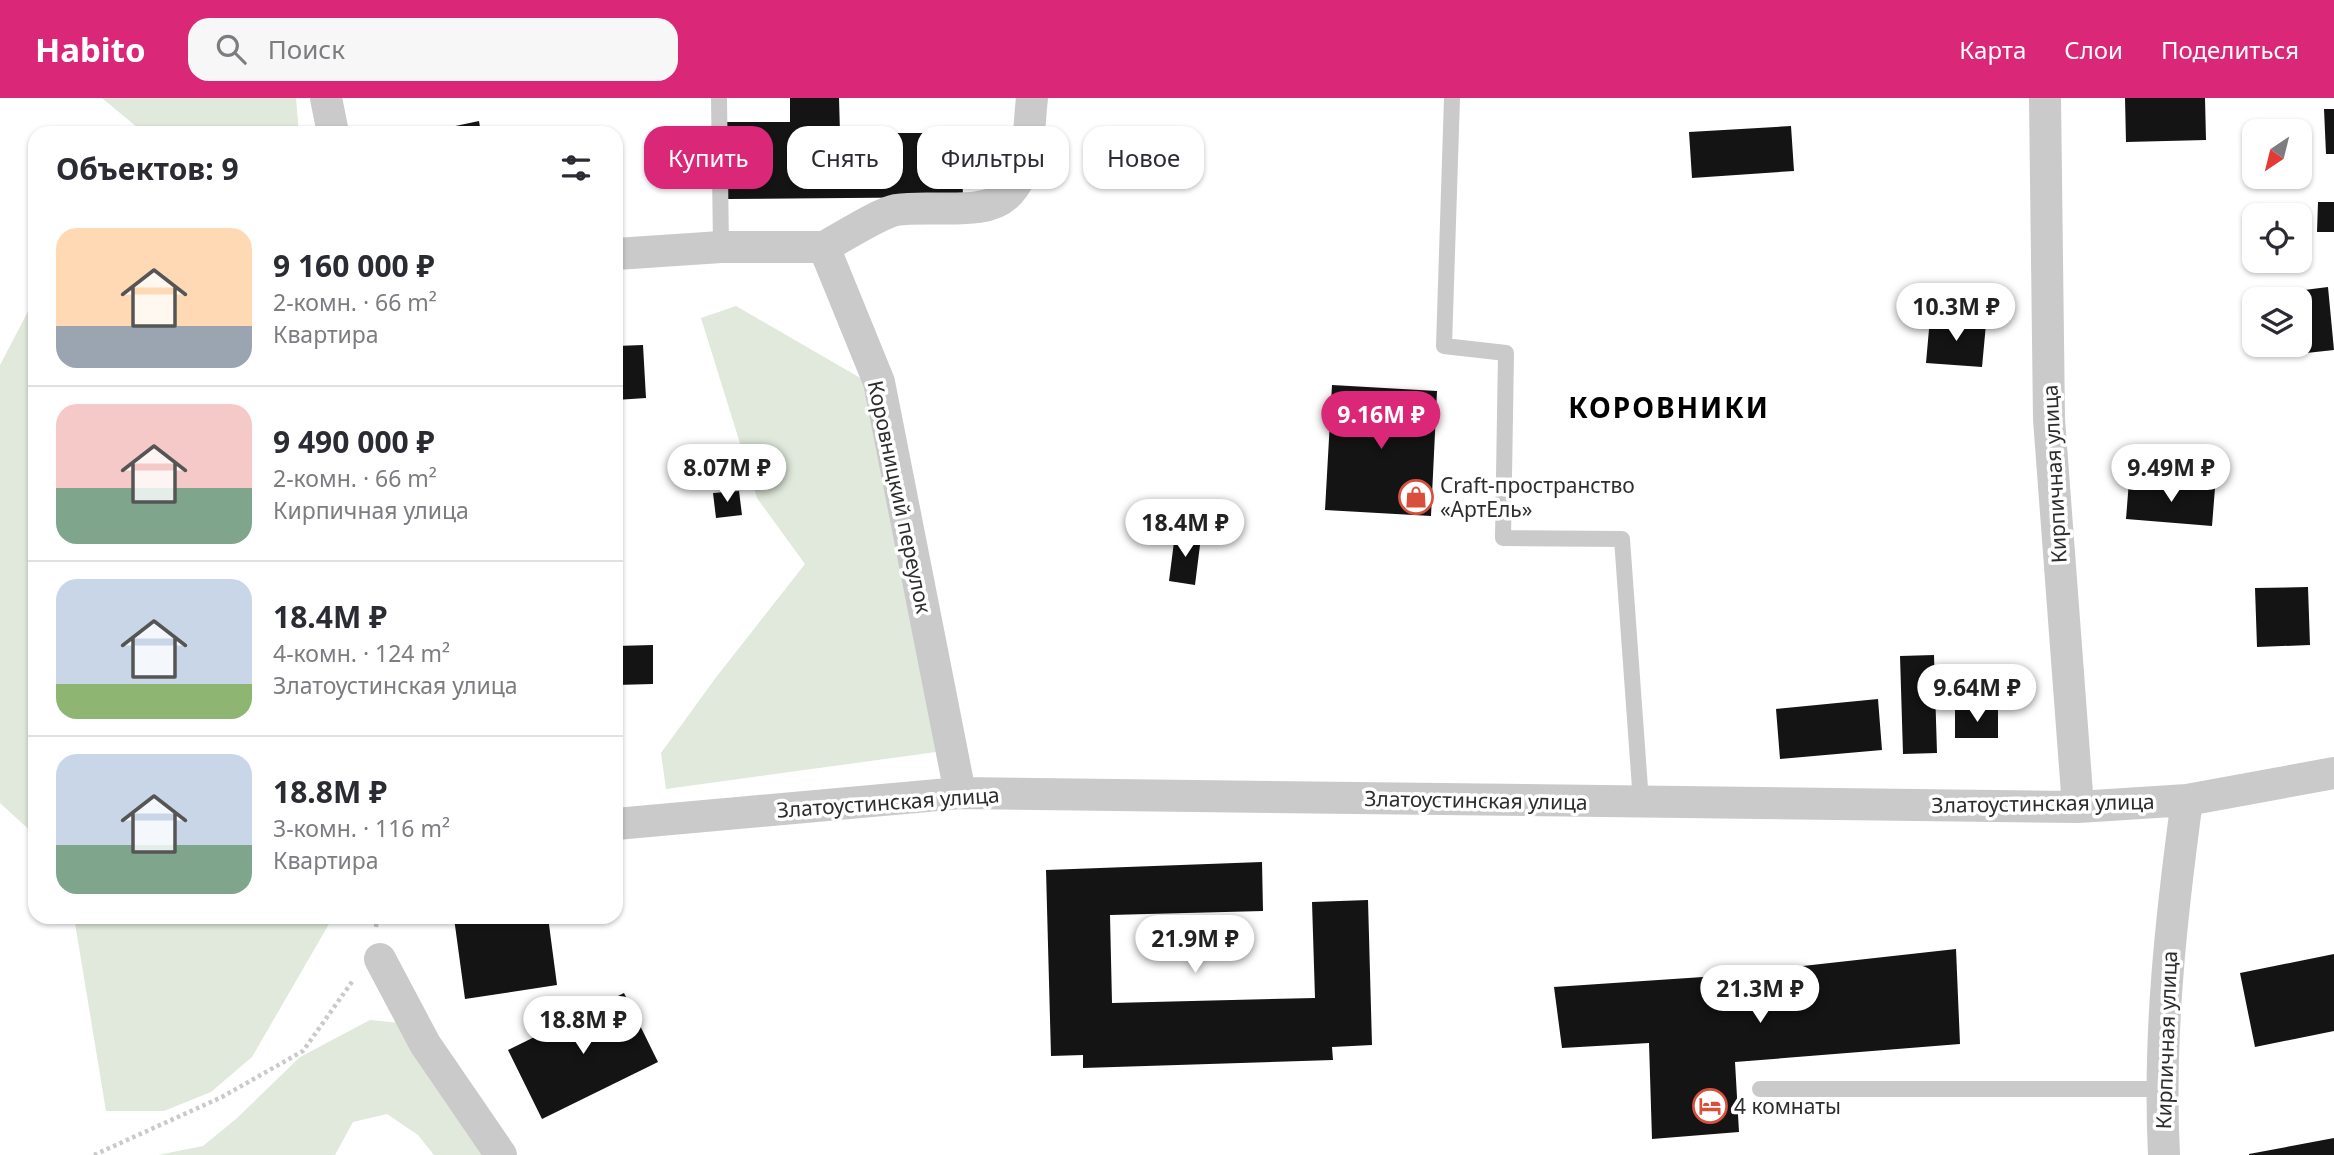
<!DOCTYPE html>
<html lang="ru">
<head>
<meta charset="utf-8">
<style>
  body { margin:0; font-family:"Noto Sans",sans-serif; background:#f7f7f7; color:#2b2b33; height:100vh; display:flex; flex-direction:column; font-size:26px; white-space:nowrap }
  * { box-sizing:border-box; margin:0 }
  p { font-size:23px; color:#7c7c81 }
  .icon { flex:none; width:38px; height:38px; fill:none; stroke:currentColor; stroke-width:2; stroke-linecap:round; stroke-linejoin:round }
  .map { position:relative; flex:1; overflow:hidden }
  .panel { position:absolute; left:28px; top:28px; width:595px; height:798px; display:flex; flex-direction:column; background:#fff; border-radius:21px; box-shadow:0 2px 5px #0004 }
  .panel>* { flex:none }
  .guide { position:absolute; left:644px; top:28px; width:665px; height:63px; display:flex; gap:14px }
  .needle { width:46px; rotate:215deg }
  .buttons { position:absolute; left:2242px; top:21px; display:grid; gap:14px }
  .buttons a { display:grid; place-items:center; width:70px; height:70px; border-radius:14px; background:#fff; box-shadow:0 2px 5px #0004; font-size:35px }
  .price { position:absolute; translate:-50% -60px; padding:0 16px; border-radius:24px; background:#fff; color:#222; font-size:23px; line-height:46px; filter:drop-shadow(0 2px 4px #0008) }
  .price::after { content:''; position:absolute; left:50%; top:42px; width:21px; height:16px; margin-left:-10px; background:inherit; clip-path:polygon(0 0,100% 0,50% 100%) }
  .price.selected { background:#db2777; color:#fff }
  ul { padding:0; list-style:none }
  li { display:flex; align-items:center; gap:21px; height:175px; padding:0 28px }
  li+li { border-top:2px solid #e1e1e2 }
  li span { display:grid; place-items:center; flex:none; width:196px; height:140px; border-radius:21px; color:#555 }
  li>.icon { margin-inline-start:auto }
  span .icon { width:84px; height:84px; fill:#fffc; stroke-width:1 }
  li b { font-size:30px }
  h2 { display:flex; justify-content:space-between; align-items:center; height:84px; padding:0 28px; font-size:30px }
  .chip { padding:0 24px; border-radius:21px; background:#fff; box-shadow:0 2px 5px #0004; font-size:24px; line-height:63px }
  .chip.selected { background:#db2777; color:#fff }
  header { display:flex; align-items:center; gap:42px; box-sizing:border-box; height:98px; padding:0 35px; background:#db2777; color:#fff }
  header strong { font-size:33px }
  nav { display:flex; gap:38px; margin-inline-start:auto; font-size:24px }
  .search { width:490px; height:63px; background:#f7f7f7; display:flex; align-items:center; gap:18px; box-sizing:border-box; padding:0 24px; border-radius:21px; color:#7c7c81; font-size:26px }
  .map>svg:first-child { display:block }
  .green { fill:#e0e9db }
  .building { fill:#141414 }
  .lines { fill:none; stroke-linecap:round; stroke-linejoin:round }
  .path { stroke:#cacaca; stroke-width:4.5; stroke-dasharray:3.5 3.5; stroke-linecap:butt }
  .service { stroke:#cacaca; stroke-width:16 }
  .minor { stroke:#cacaca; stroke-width:32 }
  .labels { text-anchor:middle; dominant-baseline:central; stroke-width:7; stroke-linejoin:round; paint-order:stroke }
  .street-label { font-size:21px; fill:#2d2d2d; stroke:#fff }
  .poi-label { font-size:21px; fill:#2d2d2d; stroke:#fff; text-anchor:start }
  .district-label { font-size:28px; font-weight:bold; letter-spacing:2px; fill:#000; stroke:#fff }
</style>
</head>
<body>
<header>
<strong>Habito</strong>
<div class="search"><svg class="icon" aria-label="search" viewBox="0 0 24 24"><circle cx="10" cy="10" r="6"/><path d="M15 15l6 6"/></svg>Поиск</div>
<nav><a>Карта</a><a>Слои</a><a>Поделиться</a></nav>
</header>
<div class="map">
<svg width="2334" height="1057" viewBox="0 0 2334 1057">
  <rect width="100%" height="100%" fill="#fff"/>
  <path class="green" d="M102 0H296L299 35H144Z
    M35 100V737L0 705V267L34 202 31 118Z
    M736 208 876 289 936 654 666 691 661 655 717 578 805 466 757 400 701 220Z
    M74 819H333L252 959 211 994 164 1013H106Z
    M370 922 400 925 500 1057H434L418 1037 387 1016 353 1024 335 1057H158L203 1048 236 1021 300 959Z"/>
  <path class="building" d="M790 0H839L840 35H961L963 99 728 101 727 24H790Z
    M2125 0H2205L2206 42 2126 44Z
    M2324 11H2334V56H2326Z
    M479 23 481 35H427V34Z
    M1791 28 1794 73 1692 80 1689 34Z
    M2318 104H2334V134H2317Z
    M2328 189 2334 252 2288 257 2287 247H2300V201H2282L2281 195Z
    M1930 220 1986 226 1982 269 1926 265Z
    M643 247 646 300 616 302V248Z
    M1332 287 1437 293 1431 418 1325 412Z
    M2129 383 2215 390 2212 428 2126 421Z
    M739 393 742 417 716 420 713 395Z
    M1175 436 1201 439 1195 487 1169 483Z
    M2308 489 2310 547 2257 549 2255 490Z
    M653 547V586L616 587V548Z
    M1934 557 1937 655 1903 656 1900 558Z
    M1878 601 1882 652 1780 661 1776 611Z
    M1955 611H1998V640H1955Z
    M1262 764 1263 813 1110 817 1112 905 1315 900 1312 804 1368 802 1372 947 1332 949 1333 962 1083 970V957L1051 958 1046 772Z
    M548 819 557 887 465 901 454 820Z
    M1956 851 1960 946 1735 964 1739 1034 1652 1041 1649 945 1562 950 1554 889 1703 879Z
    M2334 856V933L2255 949 2240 875Z
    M624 895 658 964 542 1021 508 952Z
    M2334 1040V1057H2249V1056Z"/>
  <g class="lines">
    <path class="path" d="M376 829 377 819
      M94 1057 222 999 303 953 354 881"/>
    <path class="service" d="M719 0 721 149
      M1452 0 1444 248 1506 255 1503 440 1622 441 1641 704
      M1760 991H2161"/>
    <path class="minor" d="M326 0 333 35
      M2045 0 2049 321 2078 709
      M824 149C841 140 880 115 896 112 923 108 951 113 978 109 1032 103 1027 42 1032 0
      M616 156 721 149H824L879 284 960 695
      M616 726 960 695 2078 709 2187 702 2334 675
      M380 861 425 946 501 1057
      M2164 1057C2158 938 2171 820 2187 702"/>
  </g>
  <defs>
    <g id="shop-ring" transform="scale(1.75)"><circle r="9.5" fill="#fff" stroke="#d84f3b" stroke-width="1.5"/><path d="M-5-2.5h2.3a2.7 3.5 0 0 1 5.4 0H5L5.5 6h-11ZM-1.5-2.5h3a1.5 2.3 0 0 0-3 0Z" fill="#d84f3b"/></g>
    <g id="hotel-ring" transform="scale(1.75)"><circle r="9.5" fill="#fff" stroke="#d84f3b" stroke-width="1.5"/><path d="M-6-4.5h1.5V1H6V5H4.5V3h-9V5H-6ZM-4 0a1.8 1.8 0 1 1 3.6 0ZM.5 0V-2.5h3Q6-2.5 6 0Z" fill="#d84f3b"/></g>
  </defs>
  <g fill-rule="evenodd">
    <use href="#shop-ring" x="1416" y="399"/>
    <use href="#hotel-ring" x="1710" y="1008"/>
  </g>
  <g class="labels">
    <g class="street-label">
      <text transform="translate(2054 376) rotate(-93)">Кирпичная улица</text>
      <text transform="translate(900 399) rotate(78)">Коровницкий переулок</text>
      <text transform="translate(1476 702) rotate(1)">Златоустинская улица</text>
      <text transform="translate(888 704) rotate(-4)">Златоустинская улица</text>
      <text transform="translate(2043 705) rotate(-1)">Златоустинская улица</text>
      <text transform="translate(2166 942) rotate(-88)">Кирпичная улица</text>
    </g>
    <g class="poi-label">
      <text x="1440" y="387">Craft-пространство<tspan x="1440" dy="24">«АртЕль»</tspan></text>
      <text x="1734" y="1008">4 комнаты</text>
    </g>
    <g class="district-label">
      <text x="1669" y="309">КОРОВНИКИ</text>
    </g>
  </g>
</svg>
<div class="buttons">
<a><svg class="needle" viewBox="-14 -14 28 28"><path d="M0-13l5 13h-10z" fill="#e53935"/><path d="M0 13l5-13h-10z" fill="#7c7c81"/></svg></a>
<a><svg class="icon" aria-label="locate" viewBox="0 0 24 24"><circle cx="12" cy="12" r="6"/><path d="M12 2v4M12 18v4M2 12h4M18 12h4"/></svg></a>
<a><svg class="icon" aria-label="layers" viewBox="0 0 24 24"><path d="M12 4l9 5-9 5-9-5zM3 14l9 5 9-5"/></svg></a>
</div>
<b class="price" style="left:1956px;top:245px">10.3M ₽</b>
<b class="price selected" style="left:1381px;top:353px">9.16M ₽</b>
<b class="price" style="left:727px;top:406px">8.07M ₽</b>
<b class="price" style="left:2171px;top:406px">9.49M ₽</b>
<b class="price" style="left:1185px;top:461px">18.4M ₽</b>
<b class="price" style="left:1977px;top:626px">9.64M ₽</b>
<b class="price" style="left:1195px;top:877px">21.9M ₽</b>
<b class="price" style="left:1760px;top:927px">21.3M ₽</b>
<b class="price" style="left:583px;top:958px">18.8M ₽</b>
<div class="guide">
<a class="chip selected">Купить</a>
<a class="chip">Снять</a>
<a class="chip">Фильтры</a>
<a class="chip">Новое</a>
</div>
<section class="panel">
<h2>Объектов: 9<svg class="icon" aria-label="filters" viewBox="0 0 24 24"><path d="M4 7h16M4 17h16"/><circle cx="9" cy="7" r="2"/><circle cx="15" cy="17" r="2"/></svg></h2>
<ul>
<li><span style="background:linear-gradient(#ffd9b3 70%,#9aa5b1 0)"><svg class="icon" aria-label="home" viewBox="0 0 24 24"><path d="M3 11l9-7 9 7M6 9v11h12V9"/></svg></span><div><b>9 160 000 ₽</b><p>2-комн. · 66 m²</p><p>Квартира</p></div></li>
<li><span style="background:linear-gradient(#f6c9c9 60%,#7fa58c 0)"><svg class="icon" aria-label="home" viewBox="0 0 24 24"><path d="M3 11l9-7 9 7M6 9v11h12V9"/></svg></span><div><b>9 490 000 ₽</b><p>2-комн. · 66 m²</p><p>Кирпичная улица</p></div></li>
<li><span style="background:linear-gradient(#c9d6e8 75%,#8fb573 0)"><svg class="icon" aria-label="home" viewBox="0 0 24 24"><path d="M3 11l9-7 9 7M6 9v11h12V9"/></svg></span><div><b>18.4M ₽</b><p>4-комн. · 124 m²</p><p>Златоустинская улица</p></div></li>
<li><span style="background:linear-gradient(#c9d6e8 65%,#7fa58c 0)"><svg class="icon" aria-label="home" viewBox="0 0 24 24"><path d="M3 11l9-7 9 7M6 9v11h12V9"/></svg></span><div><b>18.8M ₽</b><p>3-комн. · 116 m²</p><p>Квартира</p></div></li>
</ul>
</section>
</div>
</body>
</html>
